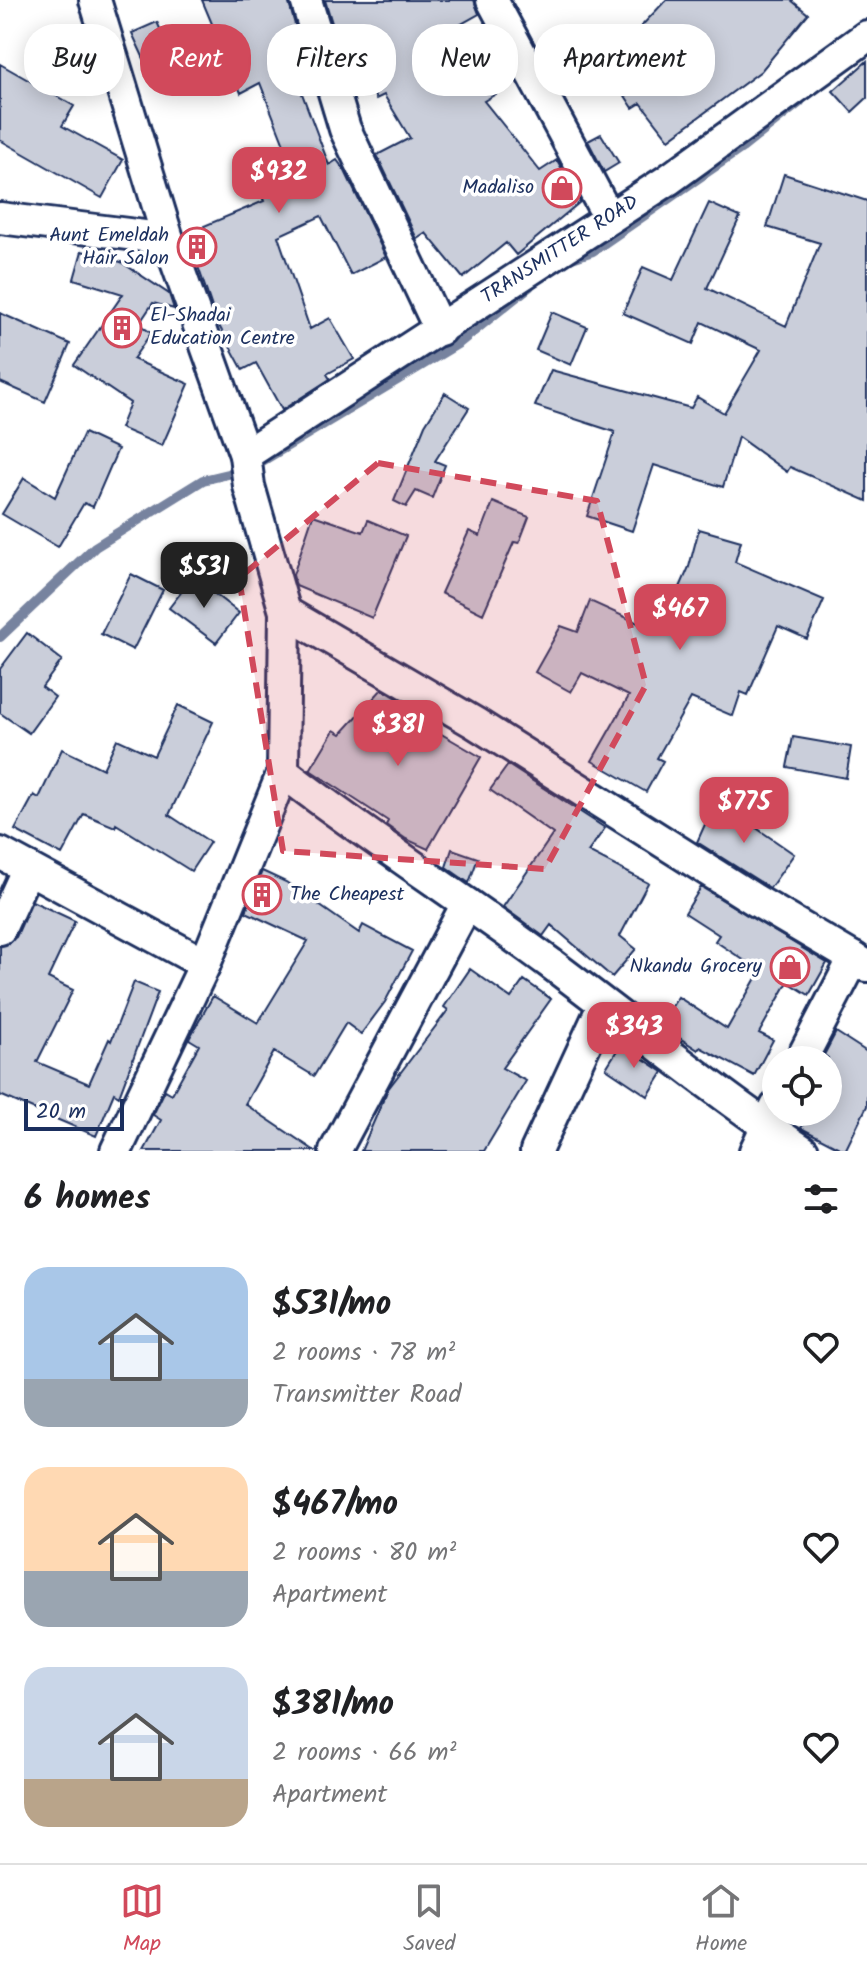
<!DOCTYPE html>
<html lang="en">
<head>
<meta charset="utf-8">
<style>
  body { margin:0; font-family:Kalam,sans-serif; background:#f6f6f6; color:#202124; height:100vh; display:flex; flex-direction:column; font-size:30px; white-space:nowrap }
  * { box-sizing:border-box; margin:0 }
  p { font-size:26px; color:#757577 }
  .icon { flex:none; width:44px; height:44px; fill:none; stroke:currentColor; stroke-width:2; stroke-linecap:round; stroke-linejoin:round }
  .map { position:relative; height:1151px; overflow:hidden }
  .side { display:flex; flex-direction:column; background:#fff; flex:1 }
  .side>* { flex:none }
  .guide { position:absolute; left:24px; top:24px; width:820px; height:72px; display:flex; gap:16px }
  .buttons { position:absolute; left:762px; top:1046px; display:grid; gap:16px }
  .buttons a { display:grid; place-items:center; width:80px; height:80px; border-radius:50%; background:#fff; box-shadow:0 4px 20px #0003; font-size:40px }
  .scale { position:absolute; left:24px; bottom:20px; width:100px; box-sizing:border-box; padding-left:8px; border:4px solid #1b2f5e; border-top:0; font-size:22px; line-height:28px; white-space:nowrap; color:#1b2f5e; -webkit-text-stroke:6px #fff; paint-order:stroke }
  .price { position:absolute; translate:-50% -68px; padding:0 18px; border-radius:16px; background:#d1495b; color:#fff; font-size:26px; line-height:52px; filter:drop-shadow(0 2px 4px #0008) }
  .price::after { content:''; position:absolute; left:50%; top:48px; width:24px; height:18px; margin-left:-12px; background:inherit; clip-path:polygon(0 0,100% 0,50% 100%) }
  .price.on { background:#222; color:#fff }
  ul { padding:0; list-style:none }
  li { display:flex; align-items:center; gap:24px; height:200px; padding:0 24px }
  li span { display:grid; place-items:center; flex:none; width:224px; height:160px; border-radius:24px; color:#555 }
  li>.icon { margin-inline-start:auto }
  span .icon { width:96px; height:96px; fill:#fffc; stroke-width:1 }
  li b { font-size:34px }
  h2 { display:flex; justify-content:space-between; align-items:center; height:96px; padding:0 24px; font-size:34px }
  .pill { padding:0 28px; border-radius:32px; background:#fff; box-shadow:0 4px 20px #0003; font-size:28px; line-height:72px }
  .pill.on { background:#d1495b; color:#fff }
  .dock { display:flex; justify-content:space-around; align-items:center; height:112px; border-top:2px solid #e0e0e0; background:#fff; font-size:22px; color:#757577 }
  .dock a { display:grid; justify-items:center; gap:4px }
  .dock .on { color:#d1495b }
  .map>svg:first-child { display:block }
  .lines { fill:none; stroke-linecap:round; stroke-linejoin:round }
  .stream { stroke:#77839f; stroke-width:10 }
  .building { fill:#caceda; stroke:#1b2f5e; stroke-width:2 }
  .minor-casing { stroke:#1b2f5e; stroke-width:36 }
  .minor { stroke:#fff; stroke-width:30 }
  .marked { fill:#d1495b; fill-opacity:0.2; stroke:#d1495b; stroke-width:6; stroke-dasharray:16 10; stroke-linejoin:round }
  .labels { text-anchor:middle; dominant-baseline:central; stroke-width:7; stroke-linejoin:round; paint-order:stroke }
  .poi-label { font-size:20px; fill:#1b2f5e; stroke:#fff; text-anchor:end }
  .street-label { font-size:20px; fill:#1b2f5e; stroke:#fff }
</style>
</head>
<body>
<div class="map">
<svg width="867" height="1151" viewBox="0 0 867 1151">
  <rect width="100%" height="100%" fill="#fff"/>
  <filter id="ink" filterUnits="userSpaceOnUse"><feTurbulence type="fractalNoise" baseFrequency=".0125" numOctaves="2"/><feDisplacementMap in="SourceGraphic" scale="16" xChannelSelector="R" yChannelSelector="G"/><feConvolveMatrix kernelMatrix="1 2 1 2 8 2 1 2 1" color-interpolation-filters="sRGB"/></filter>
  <g filter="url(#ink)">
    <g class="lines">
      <path class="stream" d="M569 259 593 251 742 148 800 102
        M259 463 459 343 530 286
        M0 637 95 547 203 480 245 470"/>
    </g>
    <path class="building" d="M202 0H288L305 60 292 67 329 165 337 160 345 171 386 257 351 275 321 216 278 236 310 329 330 318 354 359 327 374 330 379 282 410 256 363 243 370 217 322 188 237 207 234 204 226 264 201 254 179 291 162 260 83 241 93Z
      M325 0H474L479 14 458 26 496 94 484 101 540 171 557 160 580 202 516 255 506 243 463 278 426 233 417 239 377 155 410 138 384 95 376 99 345 39 338 43Z
      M666 0H791L808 14 761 71 669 139 641 103 633 108 599 56 635 33Z
      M157 22 182 77 157 87 132 33Z
      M867 61V98L852 112 833 91Z
      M0 64 74 106 62 126 123 160 102 198 0 140Z
      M601 134 619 163 604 172 588 141Z
      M784 174 867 201V501L790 467 787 472 738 437 723 487 654 465 632 531 587 516 615 432 535 406 551 370 691 408 697 397 724 413 761 350 702 322 693 344 623 313 643 267 673 280 709 203 740 217 707 288 786 326 820 243 767 227Z
      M82 251 121 262 169 294 174 309 153 303 139 324 151 333 133 359 189 384 162 446 120 428 130 403 74 365 123 294 74 279Z
      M552 312 587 327 571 365 536 350Z
      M0 313 70 344 45 402 0 382Z
      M445 393 469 408 435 461 445 465 432 498 416 491 406 507 394 501 425 425Z
      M84 433 118 449 93 507 84 503 58 547 2 514 24 478 55 497Z
      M493 502 529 517 519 543 514 542 483 614 441 593 469 531 480 536Z
      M313 515 363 532 368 520 406 536 372 618 296 586 293 575Z
      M699 529 741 541 735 562 824 600 807 639 778 626 748 695 741 692 733 716 691 698 657 758 663 761 646 792 592 761 629 696 582 673 571 692 535 672 561 626 578 632 590 601 660 633 689 567Z
      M131 574 163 590 133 650 101 634Z
      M193 577 239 613 216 643 169 608Z
      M27 633 62 660 42 687 55 697 29 733 0 713V669Z
      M382 689 407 704 438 732 481 757 428 849 406 839 386 825 388 821 310 770 334 730 341 734Z
      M178 705 213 722 169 815 210 842 191 871 116 824 115 827 84 814 62 855 15 830 34 795 39 798 62 749 103 769 117 739 154 756Z
      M793 737 851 747 846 778 787 767Z
      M508 765 605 828 588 852 648 883 620 936 636 949 612 977 551 925 543 936 503 907 553 834 490 790Z
      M716 800 794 854 770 888 697 842Z
      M452 849 478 858 469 883 446 867Z
      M262 871 286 882 359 933 363 925 412 951 385 1002 361 1034 346 1023 314 1076 274 1052 245 1104 315 1151H144L161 1120 153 1115 165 1090 172 1094 199 1045 189 1039 213 996 258 1023 308 941 246 912Z
      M701 887 827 963 809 995 788 982 759 1033 773 1040 754 1076 700 1047 698 1050 660 1025 678 997 727 1029 760 971 715 941 719 935 685 913Z
      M32 901 75 921 48 978 73 990 37 1062 89 1084 109 1039 111 1041 134 982 158 992 119 1096 114 1093 96 1136 0 1095V947L16 937Z
      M470 969 511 998 524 980 551 999 502 1068 526 1081 484 1151H361L388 1089 448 1010 444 1007Z
      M836 1032 867 1052V1106L845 1151 801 1128 810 1112H828V1058L824 1055Z
      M621 1044 663 1072 648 1096 606 1068Z"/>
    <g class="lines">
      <g class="minor-casing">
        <g id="minor">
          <path d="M95 0 168 239 245 455 249 486 285 612 283 772 205 964 116 1151"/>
          <path d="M306 0 345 129 440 330"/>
          <path d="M492 0 609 218"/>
          <path d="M0 218 168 239"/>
          <path id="s1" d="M245 455 668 180 867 36"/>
          <path d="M285 612 475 723 755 900 867 966"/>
          <path d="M283 772C370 839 462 898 550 963 634 1026 715 1092 803 1151"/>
          <path d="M0 853 205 964"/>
          <path d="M0 929 28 868"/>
          <path d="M801 1060 854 958"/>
          <path d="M335 1151 467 904"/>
          <path d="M536 1151 603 1006"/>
          <path d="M755 1151 776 1107"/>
        </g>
      </g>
      <use href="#minor" class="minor"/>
    </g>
  </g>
  <path class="marked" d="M378 463 597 501 646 685 545 869 283 851 239 578Z"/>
  <defs>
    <g id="shop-ring" transform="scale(2)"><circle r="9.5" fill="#fff" stroke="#d1495b" stroke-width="1.5"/><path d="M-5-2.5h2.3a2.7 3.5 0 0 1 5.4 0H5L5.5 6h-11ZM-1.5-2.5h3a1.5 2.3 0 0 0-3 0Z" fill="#d1495b"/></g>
    <g id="building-ring" transform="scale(2)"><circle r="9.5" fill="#fff" stroke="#d1495b" stroke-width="1.5"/><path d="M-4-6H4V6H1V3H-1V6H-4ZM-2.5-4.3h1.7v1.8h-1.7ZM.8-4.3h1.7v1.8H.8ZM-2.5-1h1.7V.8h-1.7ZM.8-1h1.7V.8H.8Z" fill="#d1495b"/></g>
  </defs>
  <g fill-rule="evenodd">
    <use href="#shop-ring" x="562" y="188"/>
    <use href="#building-ring" x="197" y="247"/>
    <use href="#building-ring" x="122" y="328"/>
    <use href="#building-ring" x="262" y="895"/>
    <use href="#shop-ring" x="790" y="967"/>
  </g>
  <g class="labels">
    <g class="poi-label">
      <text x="534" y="188">Madaliso</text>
      <text x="169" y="236">Aunt Emeldah<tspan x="169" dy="23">Hair Salon</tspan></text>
      <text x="150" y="316" text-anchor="start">El-Shadai<tspan x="150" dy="23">Education Centre</tspan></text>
      <text x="290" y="895" text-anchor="start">The Cheapest</text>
      <text x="762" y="967">Nkandu Grocery</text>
    </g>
    <g class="street-label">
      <text stroke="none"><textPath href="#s1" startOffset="376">TRANSMITTER ROAD</textPath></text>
    </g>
  </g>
</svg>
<div class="buttons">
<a><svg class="icon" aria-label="locate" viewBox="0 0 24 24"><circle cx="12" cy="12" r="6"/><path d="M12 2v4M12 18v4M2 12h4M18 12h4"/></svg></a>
</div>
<div class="scale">20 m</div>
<b class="price" style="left:279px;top:215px">$932</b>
<b class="price on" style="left:204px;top:610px">$531</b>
<b class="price" style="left:680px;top:652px">$467</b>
<b class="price" style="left:398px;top:768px">$381</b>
<b class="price" style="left:744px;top:845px">$775</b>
<b class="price" style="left:634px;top:1070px">$343</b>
<div class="guide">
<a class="pill">Buy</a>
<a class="pill on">Rent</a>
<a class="pill">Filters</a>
<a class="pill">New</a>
<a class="pill">Apartment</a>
</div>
</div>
<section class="side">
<h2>6 homes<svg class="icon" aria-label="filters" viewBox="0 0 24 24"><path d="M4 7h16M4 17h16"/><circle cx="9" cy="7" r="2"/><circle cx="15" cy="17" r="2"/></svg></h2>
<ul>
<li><span style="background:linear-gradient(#a9c7e8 70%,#9aa5b1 0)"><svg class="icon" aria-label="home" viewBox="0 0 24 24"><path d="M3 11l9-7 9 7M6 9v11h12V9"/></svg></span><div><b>$531/mo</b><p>2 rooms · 78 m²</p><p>Transmitter Road</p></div><svg class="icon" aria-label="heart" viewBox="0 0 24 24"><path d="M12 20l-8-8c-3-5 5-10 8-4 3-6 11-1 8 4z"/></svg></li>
<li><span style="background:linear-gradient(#ffd9b3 65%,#9aa5b1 0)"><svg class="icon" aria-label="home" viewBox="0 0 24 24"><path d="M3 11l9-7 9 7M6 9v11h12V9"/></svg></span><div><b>$467/mo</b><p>2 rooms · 80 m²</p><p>Apartment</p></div><svg class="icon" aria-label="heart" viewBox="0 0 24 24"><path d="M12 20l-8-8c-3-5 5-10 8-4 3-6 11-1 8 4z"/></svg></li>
<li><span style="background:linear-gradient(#c9d6e8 70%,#b9a48a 0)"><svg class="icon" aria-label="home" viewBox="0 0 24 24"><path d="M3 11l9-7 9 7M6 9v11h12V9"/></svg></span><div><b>$381/mo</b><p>2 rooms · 66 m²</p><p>Apartment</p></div><svg class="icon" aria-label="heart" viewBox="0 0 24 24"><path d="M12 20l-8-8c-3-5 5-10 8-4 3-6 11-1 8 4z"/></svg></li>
</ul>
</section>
<nav class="dock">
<a class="on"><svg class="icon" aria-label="map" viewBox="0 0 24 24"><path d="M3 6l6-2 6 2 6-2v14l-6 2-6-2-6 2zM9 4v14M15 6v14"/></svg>Map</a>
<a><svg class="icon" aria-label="saved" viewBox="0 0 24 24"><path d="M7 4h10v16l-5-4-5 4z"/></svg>Saved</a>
<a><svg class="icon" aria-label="home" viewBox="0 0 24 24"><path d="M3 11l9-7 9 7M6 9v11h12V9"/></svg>Home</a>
</nav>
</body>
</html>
